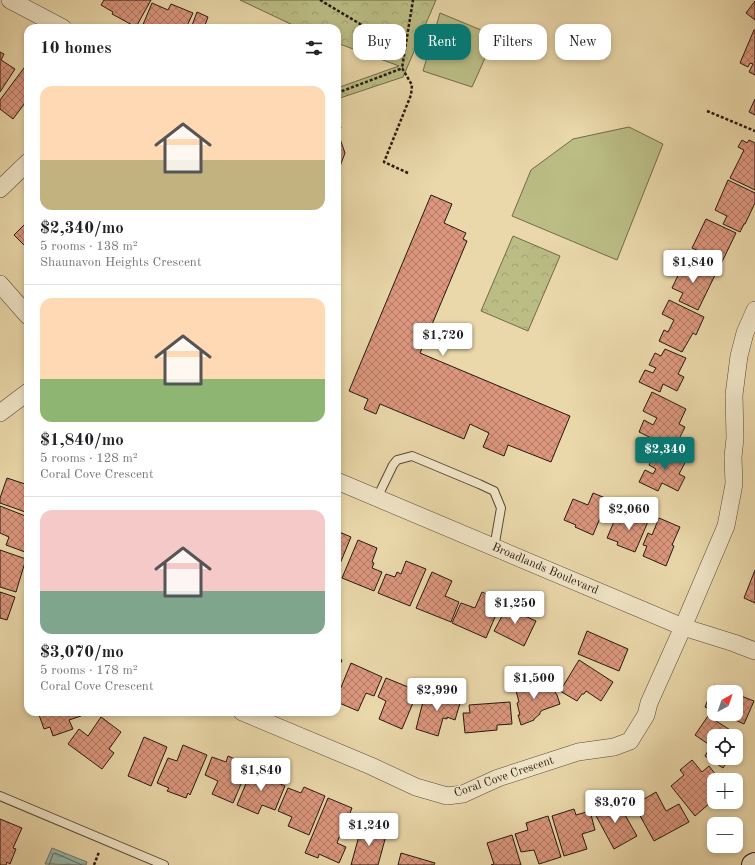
<!DOCTYPE html>
<html lang="en">
<head>
<meta charset="utf-8">
<style>
  body { margin:0; font-family:"Old Standard TT",serif; background:#f6f6f6; color:#202124; height:100vh; display:flex; flex-direction:column; font-size:15px; white-space:nowrap }
  * { box-sizing:border-box; margin:0 }
  p { font-size:13px; color:#757577 }
  .icon { flex:none; width:22px; height:22px; fill:none; stroke:currentColor; stroke-width:2; stroke-linecap:round; stroke-linejoin:round }
  .map { position:relative; flex:1; overflow:hidden }
  .panel { position:absolute; left:24px; top:24px; width:317px; height:692px; display:flex; flex-direction:column; background:#fff; border-radius:12px; box-shadow:0 2px 6px #0003 }
  .panel>* { flex:none }
  .guide { position:absolute; left:353px; top:24px; width:342px; height:36px; display:flex; gap:8px }
  .needle { width:26px; rotate:40deg }
  .tools { position:absolute; left:707px; top:685px; display:grid; gap:8px }
  .tools a { display:grid; place-items:center; width:36px; height:36px; border-radius:8px; background:#fff; box-shadow:0 2px 6px #0003; font-size:20px }
  .price { position:absolute; translate:-50% -34px; padding:0 9px; border-radius:4px; background:#fff; color:#222; font-size:13px; line-height:26px; filter:drop-shadow(0 1px 2px #0008) }
  .price::after { content:''; position:absolute; left:50%; top:24px; width:12px; height:9px; margin-left:-6px; background:inherit; clip-path:polygon(0 0,100% 0,50% 100%) }
  .price.active { background:#0f766e; color:#fff }
  ul { padding:0; list-style:none }
  li { display:grid; align-content:center; gap:8px; height:212px; padding:0 16px }
  li+li { border-top:1px solid #e0e0e0 }
  li span { display:grid; place-items:center; height:124px; border-radius:12px; color:#555 }
  li>.icon { margin-inline-start:auto }
  span .icon { width:72px; height:72px; fill:#fffc; stroke-width:1 }
  li b { font-size:17px }
  h2 { display:flex; justify-content:space-between; align-items:center; height:48px; padding:0 16px; font-size:17px }
  .tag { padding:0 14px; border-radius:12px; background:#fff; box-shadow:0 2px 6px #0003; font-size:14px; line-height:36px }
  .tag.active { background:#0f766e; color:#fff }
  .map>svg:first-child { display:block }
  .grass { fill:#bbbd85; stroke:#706a4a }
  .park { fill:url(#park-crowns); stroke:#706a4a }
  .water { fill:url(#water-waves); stroke:#6a796d }
  .lines { fill:none; stroke-linecap:round; stroke-linejoin:round }
  .shore { stroke:#5f685e; stroke-width:1 }
  .building { fill:url(#building-cross-hatch); stroke:#261810 }
  .lane-casing { stroke:#574836; stroke-width:10 }
  .street-casing { stroke:#574836; stroke-width:18 }
  .secondary-casing { stroke:#261810; stroke-width:24 }
  .path { stroke:#261810; stroke-width:2.5; stroke-dasharray:3 2; stroke-linecap:butt }
  .lane { stroke:#f1e6c8; stroke-width:8 }
  .street { stroke:#f1e6c8; stroke-width:17 }
  .secondary { stroke:#f1e6c8; stroke-width:22 }
  .labels { text-anchor:middle; dominant-baseline:central; stroke-width:3; stroke-linejoin:round; paint-order:stroke }
  .street-label { font-size:12px; fill:#261810; stroke:#f1e6c8 }
</style>
</head>
<body>
<div class="map">
<svg width="755" height="865" viewBox="0 0 755 865">
  <defs>
    <pattern id="park-crowns" width="20" height="18" patternUnits="userSpaceOnUse"><rect width="20" height="18" fill="#bbbd85"/><path d="M2 6a3 3 0 1 1 6 0M12 15a3 3 0 1 1 6 0" fill="none" stroke="#a1a272"/></pattern>
    <pattern id="water-waves" width="16" height="10" patternUnits="userSpaceOnUse"><rect width="16" height="10" fill="#98b9ab"/><path d="M0 5q4-4 8 0t8 0" fill="none" stroke="#839e92"/></pattern>
    <pattern id="building-cross-hatch" width="8" height="8" patternUnits="userSpaceOnUse"><rect width="8" height="8" fill="#dc977e"/><path d="M0 0l8 8M0 8l8-8" fill="none" stroke="#b27a66"/></pattern>
  </defs>
  <rect width="100%" height="100%" fill="#ead8aa"/>
  <filter id="stains"><feTurbulence type="fractalNoise" baseFrequency=".005" numOctaves="4"/><feColorMatrix values="0 0 0 0 .2 0 0 0 0 .09 0 0 0 0 .02 0 0 0 .5 -.17"/></filter>
  <radialGradient id="worn" r=".72"><stop offset=".6" stop-color="#630" stop-opacity="0"/><stop offset="1" stop-color="#630" stop-opacity=".3"/></radialGradient>
  <path class="grass" d="M440 13 486 32 485 58 472 87 423 71Z
    M629 127 663 144 617 260 512 216 531 170 573 139Z"/>
  <path class="park" d="M240 0H436L403 77 337 99V88L399 66 337 43V28H299Z
    M513 236 560 256 528 331 481 311Z"/>
  <path class="water" d="M52 848 87 862 86 865 45 864Z"/>
  <g class="lines">
    <path class="shore" d="M49 865 53 854 55 853 82 865"/>
  </g>
  <path class="building" d="M104 0H151L136 27 112 14 113 12 101 5Z
    M755 1V20L746 13Z
    M152 3 168 10 171 4 193 13 186 28 142 27Z
    M197 12 208 17 204 28H191Z
    M754 30H755V75L749 72 753 64 750 63 748 67 740 63Z
    M0 52 4 54 1 60 15 69 0 92Z
    M27 64 28 65V99L13 119 0 109V100Z
    M755 99V115L749 112Z
    M337 115 341 128 337 129Z
    M339 136 345 153 337 174V137Z
    M742 140 747 143 749 140 755 143V190L730 178 744 150 738 147Z
    M728 180 755 193V203L745 224H744L740 232 723 224 727 216 715 210Z
    M431 195 452 204 444 223 466 233 463 239 467 241 420 353 570 416 551 462 508 445 504 456 483 447 489 433 470 424 464 439 380 404 376 414 364 409 368 399 349 391Z
    M706 219 736 233 718 270 699 261 703 253 692 248Z
    M28 221V249L14 235Z
    M686 259 716 273 698 310 679 301 683 293 672 288Z
    M669 300 704 317 696 335 693 333 682 352 659 341 664 330 668 332 674 320 662 314Z
    M665 349 686 358 678 374 684 377 677 391 663 384 660 392 639 382 645 370 653 373 656 368 649 365 655 353 661 356Z
    M652 392 686 409 679 424 685 427 674 449 639 432 644 420 653 425 657 418 643 411Z
    M666 448 687 459 679 474 685 477 678 491 662 483 658 491 639 482 645 470 653 474 656 469 649 465 655 452 662 456Z
    M7 478 28 485V513L0 503V498Z
    M593 493 608 499 593 535 575 527 576 525 564 520 573 499 588 505Z
    M0 506 28 517V544L25 552 6 545 9 537 0 533Z
    M635 511 650 517 635 552 617 545 618 542 607 538 616 517 630 523Z
    M659 518 680 527 672 545 674 546 666 566 643 556 647 546 643 545 648 533 652 535Z
    M337 531 351 537 337 571Z
    M358 540 377 548 372 562 374 563 372 568 382 572 374 591 342 578Z
    M0 550 26 559 16 592 0 587Z
    M406 561 426 569 410 606 378 593 386 574 395 577 397 572 401 574Z
    M755 570V603L744 598Z
    M432 572 452 581 445 596 459 602 451 622 416 608Z
    M0 592 15 597 7 620 0 618Z
    M482 592 502 601 486 638 452 623 461 603 475 608Z
    M509 603 527 612 525 616 536 621 524 646 494 631Z
    M587 631 628 649 619 671 578 654Z
    M337 658 342 660 337 672Z
    M579 660 613 682 601 701 586 691 584 694H582L577 701 560 691Z
    M351 663 382 677 374 696 366 693 358 711 337 702V697Z
    M386 678 418 691 402 729 379 719 386 701 378 697Z
    M542 678 546 691 553 689 557 695 560 704 543 710 540 712V714L534 719V720L521 725 518 715H520L517 703 519 702 515 687Z
    M714 685 732 692H714V711L705 707Z
    M426 690 461 700 455 720 447 717V719L443 718 438 736 416 729Z
    M736 694 754 701 744 724 722 714H736Z
    M510 702 512 724 497 725V730L465 733 463 713H470L469 705Z
    M38 712H79L81 716 69 720 73 729 53 736 50 727 44 729Z
    M708 716 743 738 736 748V736H714V758H730L723 768 705 756 711 746 695 735Z
    M101 717 121 732 109 749 114 753 102 769 68 744 79 729 88 736Z
    M144 737 167 747 151 786 128 776Z
    M183 745 207 755 190 795 188 793 186 798 167 791 169 788 157 783 168 758 177 761Z
    M228 756 249 765 233 803 212 794 218 781 205 775 212 757 226 762Z
    M692 760 702 772 709 766 720 780H714V802L711 804 710 803 695 816 671 786 684 775 680 770Z
    M253 767 274 776 272 780 285 786 275 810 262 805 258 814 237 805Z
    M304 787 325 796 309 835 288 826 292 817 278 811 288 788 301 793Z
    M656 792 666 811 679 804 689 822 654 841 634 805Z
    M328 798 352 808 350 813 358 817 349 838 340 835 337 843 346 847 339 863 319 854 318 858 305 853Z
    M616 799 637 836 614 849 594 812Z
    M574 809 576 815 590 811 595 830 582 834 587 849 564 856 552 816Z
    M548 816 561 857 539 864 534 850 521 852 515 834 528 830 526 823Z
    M0 819 22 828 13 848 16 849 10 864 7 862 6 865H0Z
    M362 825 387 832 378 865H351Z
    M512 835 521 865H491L494 864 487 843Z
    M401 853 435 863 434 865H398Z"/>
  <g class="lines">
    <g class="lane-casing">
      <path id="lane" d="M377 498 393 465 397 460 412 456 479 484 494 491 501 508 494 548
        M0 796 164 865"/>
    </g>
    <g class="street-casing">
      <path id="street" d="M10 0 63 28
        M0 189 28 162
        M0 284 28 316
        M0 413 28 392
        M337 481 683 627 734 643 755 651
        M242 712 371 766 416 787 447 796 463 794 498 778 578 752 614 747 630 741 646 715 649 703 683 627 726 526 734 484 733 457 735 438 734 395 739 356 745 333 755 310"/>
    </g>
    <g class="secondary-casing">
      <path id="secondary" d="M753 865 755 864"/>
    </g>
    <path class="path" d="M320 0 387 40 406 47
      M337 93 403 68
      M707 111 755 131
      M408 173 384 162 411 95 412 85 402 68 413 0
      M94 865 99 852"/>
    <use href="#lane" class="lane"/>
    <use href="#street" class="street"/>
    <use href="#secondary" class="secondary"/>
  </g>
  <g class="labels">
    <g class="street-label">
      <text transform="translate(545 569) rotate(23)">Broadlands Boulevard</text>
      <text transform="translate(504 777) rotate(-19)">Coral Cove Crescent</text>
    </g>
  </g>
  <rect width="100%" height="100%" filter="url(#stains)"/>
  <rect width="100%" height="100%" fill="url(#worn)"/>
</svg>
<div class="tools">
<a><svg class="needle" viewBox="-14 -14 28 28"><path d="M0-13l5 13h-10z" fill="#e53935"/><path d="M0 13l5-13h-10z" fill="#757577"/></svg></a>
<a><svg class="icon" aria-label="locate" viewBox="0 0 24 24"><circle cx="12" cy="12" r="6"/><path d="M12 2v4M12 18v4M2 12h4M18 12h4"/></svg></a>
<a>+</a>
<a>−</a>
</div>
<b class="price" style="left:693px;top:284px">$1,840</b>
<b class="price" style="left:443px;top:357px">$1,720</b>
<b class="price active" style="left:665px;top:471px">$2,340</b>
<b class="price" style="left:629px;top:531px">$2,060</b>
<b class="price" style="left:515px;top:625px">$1,250</b>
<b class="price" style="left:534px;top:700px">$1,500</b>
<b class="price" style="left:437px;top:712px">$2,990</b>
<b class="price" style="left:261px;top:792px">$1,840</b>
<b class="price" style="left:615px;top:824px">$3,070</b>
<b class="price" style="left:369px;top:847px">$1,240</b>
<div class="guide">
<a class="tag">Buy</a>
<a class="tag active">Rent</a>
<a class="tag">Filters</a>
<a class="tag">New</a>
</div>
<section class="panel">
<h2>10 homes<svg class="icon" aria-label="filters" viewBox="0 0 24 24"><path d="M4 7h16M4 17h16"/><circle cx="9" cy="7" r="2"/><circle cx="15" cy="17" r="2"/></svg></h2>
<ul>
<li><span style="background:linear-gradient(#ffd9b3 60%,#c2b280 0)"><svg class="icon" aria-label="home" viewBox="0 0 24 24"><path d="M3 11l9-7 9 7M6 9v11h12V9"/></svg></span><div><b>$2,340/mo</b><p>5 rooms · 138 m²</p><p>Shaunavon Heights Crescent</p></div></li>
<li><span style="background:linear-gradient(#ffd9b3 65%,#8fb573 0)"><svg class="icon" aria-label="home" viewBox="0 0 24 24"><path d="M3 11l9-7 9 7M6 9v11h12V9"/></svg></span><div><b>$1,840/mo</b><p>5 rooms · 128 m²</p><p>Coral Cove Crescent</p></div></li>
<li><span style="background:linear-gradient(#f6c9c9 65%,#7fa58c 0)"><svg class="icon" aria-label="home" viewBox="0 0 24 24"><path d="M3 11l9-7 9 7M6 9v11h12V9"/></svg></span><div><b>$3,070/mo</b><p>5 rooms · 178 m²</p><p>Coral Cove Crescent</p></div></li>
</ul>
</section>
</div>
</body>
</html>
